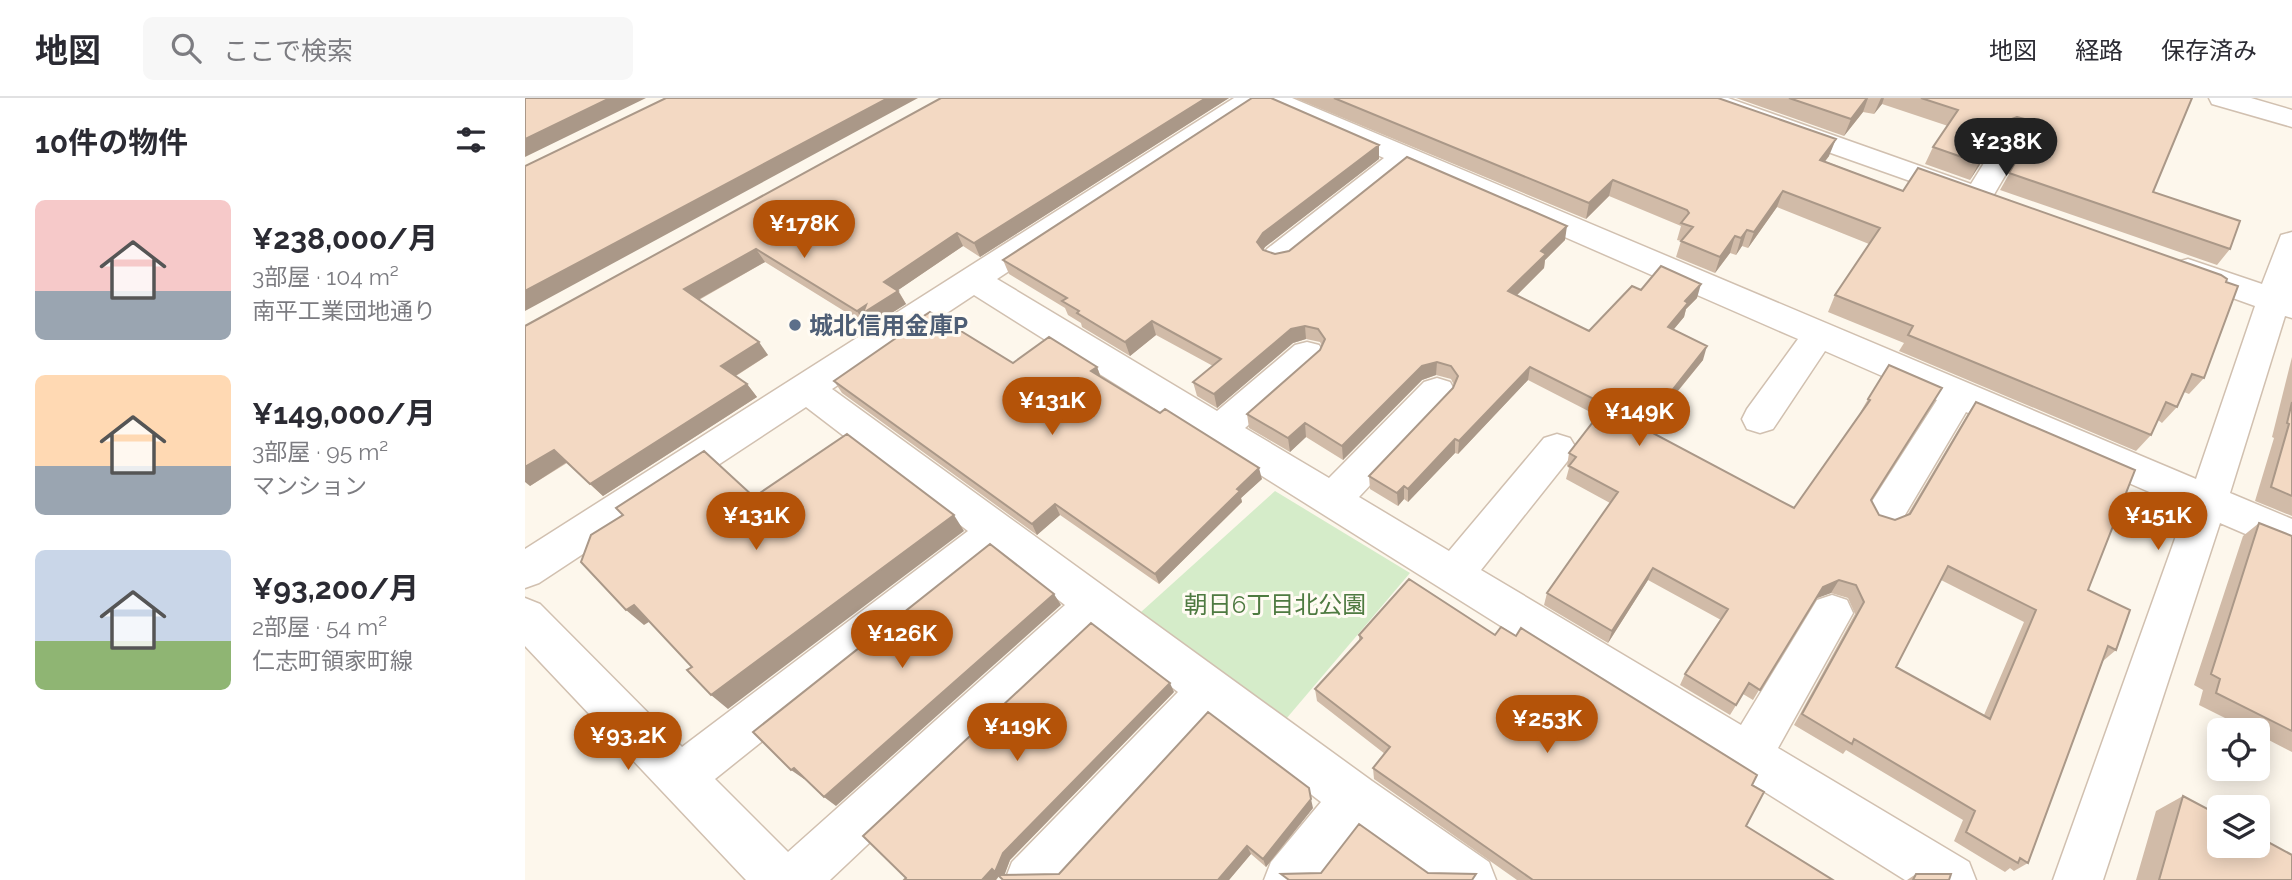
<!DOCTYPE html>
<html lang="ja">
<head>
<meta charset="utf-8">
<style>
  body { margin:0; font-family:Raleway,"Noto Sans JP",sans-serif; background:#f7f7f7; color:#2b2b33; height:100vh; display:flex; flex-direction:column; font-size:26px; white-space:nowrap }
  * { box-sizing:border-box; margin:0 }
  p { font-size:23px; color:#7c7c81 }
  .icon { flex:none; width:38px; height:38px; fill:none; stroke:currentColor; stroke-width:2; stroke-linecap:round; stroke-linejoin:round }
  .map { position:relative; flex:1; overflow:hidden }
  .sheet { display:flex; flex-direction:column; background:#fff; width:525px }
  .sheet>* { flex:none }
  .buttons { position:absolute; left:1682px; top:620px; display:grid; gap:14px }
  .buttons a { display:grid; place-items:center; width:63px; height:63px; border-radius:10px; background:#fff; box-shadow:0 4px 18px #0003; font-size:35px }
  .price { position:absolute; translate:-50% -60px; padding:0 16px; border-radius:24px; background:#b45309; color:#fff; font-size:23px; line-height:46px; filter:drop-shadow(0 2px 4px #0008) }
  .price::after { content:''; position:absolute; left:50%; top:42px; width:21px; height:16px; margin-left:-10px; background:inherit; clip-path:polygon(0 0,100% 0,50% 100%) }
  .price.current { background:#222; color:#fff }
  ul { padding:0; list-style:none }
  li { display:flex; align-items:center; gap:21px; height:175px; padding:0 35px }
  li span { display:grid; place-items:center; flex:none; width:196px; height:140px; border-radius:10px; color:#555 }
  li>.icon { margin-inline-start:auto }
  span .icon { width:84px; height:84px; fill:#fffc; stroke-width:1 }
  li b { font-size:30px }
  h2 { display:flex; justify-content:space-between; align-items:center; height:84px; padding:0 35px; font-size:30px }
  header { display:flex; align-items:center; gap:42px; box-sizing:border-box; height:98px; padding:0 35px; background:#fff; border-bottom:2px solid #e1e1e2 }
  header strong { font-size:33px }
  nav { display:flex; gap:38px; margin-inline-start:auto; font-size:24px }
  .search { width:490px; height:63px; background:#f7f7f7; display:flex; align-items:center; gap:18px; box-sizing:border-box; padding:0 24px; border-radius:10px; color:#7c7c81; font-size:26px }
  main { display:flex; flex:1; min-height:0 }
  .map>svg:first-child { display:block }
  .green { fill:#d5ecc9 }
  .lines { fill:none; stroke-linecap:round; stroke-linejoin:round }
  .minor-casing { stroke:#d1c0b0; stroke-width:3 }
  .minor { fill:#fff; fill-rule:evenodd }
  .wall { fill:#d1bba8; fill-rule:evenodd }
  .shaded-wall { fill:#aa9888 }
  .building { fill:#f3d9c3; stroke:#aa9888; stroke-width:2; fill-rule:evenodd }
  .service-dot { fill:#5c6f8a; stroke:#fffbf3; stroke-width:2.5 }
  .labels { text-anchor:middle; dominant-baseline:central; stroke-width:6; stroke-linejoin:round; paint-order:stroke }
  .service-label { font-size:24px; font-weight:bold; fill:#4e5e75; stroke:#fffbf3; text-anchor:start }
  .park-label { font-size:24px; fill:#4e7a41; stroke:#fffbf3 }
</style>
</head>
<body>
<header>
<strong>地図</strong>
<div class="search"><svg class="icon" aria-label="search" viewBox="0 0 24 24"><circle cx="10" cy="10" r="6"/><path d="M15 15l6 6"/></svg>ここで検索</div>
<nav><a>地図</a><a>経路</a><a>保存済み</a></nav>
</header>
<main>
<section class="sheet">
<h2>10件の物件<svg class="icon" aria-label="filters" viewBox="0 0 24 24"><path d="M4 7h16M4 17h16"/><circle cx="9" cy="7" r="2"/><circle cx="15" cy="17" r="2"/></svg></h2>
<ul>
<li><span style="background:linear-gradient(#f6c9c9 65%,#9aa5b1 0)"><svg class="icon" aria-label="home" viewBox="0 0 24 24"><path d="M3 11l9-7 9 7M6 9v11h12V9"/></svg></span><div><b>¥238,000/月</b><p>3部屋 · 104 m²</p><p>南平工業団地通り</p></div></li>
<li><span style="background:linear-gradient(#ffd9b3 65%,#9aa5b1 0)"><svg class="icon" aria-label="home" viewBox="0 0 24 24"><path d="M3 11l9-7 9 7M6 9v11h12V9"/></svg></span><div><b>¥149,000/月</b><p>3部屋 · 95 m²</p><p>マンション</p></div></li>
<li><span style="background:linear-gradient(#c9d6e8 65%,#8fb573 0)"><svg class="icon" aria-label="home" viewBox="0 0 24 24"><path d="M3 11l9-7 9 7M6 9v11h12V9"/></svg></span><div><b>¥93,200/月</b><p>2部屋 · 54 m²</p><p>仁志町領家町線</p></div></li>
</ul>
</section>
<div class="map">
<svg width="1767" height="782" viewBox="0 0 1767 782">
  <rect width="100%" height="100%" fill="#fdf7ec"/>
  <path class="green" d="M750 393 885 475 761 621 616 514Z"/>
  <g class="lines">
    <g class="minor-casing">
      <path id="minor" d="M709 0H767L1671 381 1730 208 1652 180 1647 172 1652 164 1663 161 1737 186 1756 137 1767 134V220L1760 218 1705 395 1767 421V456L1695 425 1578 782H1528L1661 410 1441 314 1374 427 1360 432 1346 427 1340 416 1346 405 1412 302 1300 253 1248 331 1235 335 1222 331 1217 321 1222 311 1273 241 882 70 764 165 753 168 742 165 737 158 742 151 859 60 736 6 472 181 692 313 770 247 782 244 794 247 799 256 794 265 720 330 804 380 899 284 912 280 925 284 930 293 925 302 834 399 924 453 1019 340 1032 336 1045 340 1051 350 1045 360 956 472 1216 627 1292 502 1307 497 1322 502 1328 515 1253 650 1444 764 1451 782H1380L449 197 307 291 847 683 964 764 971 782H904L835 732 796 782H739L746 764 796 704 687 620 539 782H480L487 764 653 594 571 531 305 782H221L0 548V500L15 506 157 649 443 433 281 309 14 485 0 490V451ZM472 455 540 507 263 754 190 681Z
        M1164 0H1203L1446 86 1474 41 1484 38 1494 41 1498 47 1464 105 1453 107 1167 6Z
        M1684 0H1726L1767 12V29L1687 6Z"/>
    </g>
    <use href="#minor" class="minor"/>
  </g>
  <path class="wall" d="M416 0H704L455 159 438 148 373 192 381 206 346 228 343 224 340 226 240 164 174 202 243 257 211 278 222 286 232 299 78 398 42 365 5 388 0 228Z
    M770 0H1193L1304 58 1300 63 1378 93 1701 184 1679 280 1664 296 1659 294 1652 309 1637 325 1633 322 1626 337 1611 353 1374 253 1379 245 1303 214 1310 197 1344 146 1252 109 1223 150 1217 148 1211 157 1205 155 1190 175 1151 159 1156 143 1152 142 1156 128 1084 98 1061 121Z
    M1211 0H1667L1628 94 1705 151 1692 167 1475 92 1500 48 1495 38 1483 35 1472 40 1445 82 1400 66 1408 49 1423 28 1357 6 1349 16 1338 14 1319 38Z
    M854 61 740 149 738 153 750 156 1040 142 1020 162 1019 170 992 197 1064 233 1116 192 1172 200 1161 211 1159 219 1148 232 1178 262 1141 308 1136 322 1127 334 1269 410 1336 315H1335L1343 301 1364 267 1346 402 1354 417 1370 422 1383 416 1442 317 1451 304 1563 492 1591 552 1578 563 1503 765 1489 773 1485 770 1480 774 1429 743 1438 722 1321 652 1318 656 1269 627 1330 516 1323 500 1306 495 1290 500 1228 602 1218 596 1205 617 1155 587 1160 576 1196 522 1123 482 1083 545 1019 507 1022 495 1085 405 1041 381 1044 370 1042 368 1044 355 1073 318 1003 282 933 356 930 355 883 404 879 401 873 408 845 391 844 378 928 290 929 287 926 281 911 277 897 282 818 362 781 339 765 354 724 330 722 316 795 252 797 248 795 244 781 241 768 245 692 310 672 298 668 284 688 268 631 237 605 258 557 229 556 225 543 217 540 210 484 176 478 162ZM1416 482 1499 524 1459 617 1371 569Z
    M368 238 488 265 572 269 576 279 737 381 716 400 717 404 634 486 535 417 512 437 317 295 309 283 370 241Z
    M1767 259V418L1730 403 1749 340 1747 339Z
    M1734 425 1767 438V654L1732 636V632H1724L1674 607 1678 592 1669 587 1718 438Z
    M834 537H970L1227 687 1221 728 1308 782H992L849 681 848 670 860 656 792 603 790 591 834 543Z
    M649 594 485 762 479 777 534 776 788 710 741 769 726 756 704 782H478L474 778 471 782H379Z
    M1658 698 1767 782H1611L1631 713Z
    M1391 776 1424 782H1382Z"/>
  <path class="shaded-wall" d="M85 0H121L0 59V41Z
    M363 0H393L0 213V193Z
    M681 0H704L455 159 449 145Z
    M1342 0H1343L1338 14 1319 38 1326 21Z
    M1356 0H1359L1357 6 1349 16Z
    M1492 19 1483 35 1472 40 1445 82 1454 65 1481 23Z
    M1311 41 1304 58 1289 78 1295 62Z
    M854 47V61L740 149 734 158 732 144 738 135Z
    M1088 82 1084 98 1061 121 1064 105Z
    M1258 93 1252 109 1223 150 1229 134Z
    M1042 128 1040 142 1020 162 1019 170 982 207 983 193 1016 153Z
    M1222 132 1217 148 1211 157 1216 140Z
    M432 135 438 148 366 197 359 184Z
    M1210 138 1205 155 1190 175 1195 159Z
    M231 151 240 164 169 204 159 191Z
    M1176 186 1172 200 1161 211 1159 219 1139 243 1143 229 1160 203Z
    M373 193 381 206 346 228 343 224 340 226 332 213 341 207Z
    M627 223 631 237 605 258 600 244Z
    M780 228 781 241 768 245 692 310 689 296 766 231Z
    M234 244 243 257 207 280 196 268Z
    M1182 248 1178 262 1133 317 1138 304Z
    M912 264 911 277 897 282 818 362 817 348 897 268Z
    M572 269 576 280 566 273Z
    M1005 269 1003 282 933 356 934 343Z
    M222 286 232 299 78 398 65 386Z
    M1141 308 1136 322 1118 345 1122 332Z
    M780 325 781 339 765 354 763 340Z
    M930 341V355L883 404V391Z
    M29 352 42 364 5 388 0 384V369Z
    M734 370 737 381 716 400 717 404 634 486 630 476 712 391Z
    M879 388V401L873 408 872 395Z
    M530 406 535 417 512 437 507 426Z
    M429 417 439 433 203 611 186 597Z
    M1128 470 1123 482 1083 545 1087 533Z
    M1314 482 1306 495 1290 501 1298 489Z
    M529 496 536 507 311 708 299 699Z
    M109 507 127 522 119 527 101 512Z
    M645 585 649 594 485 762 478 781 474 778 471 782H457L478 755Z
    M269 670 281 679 279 681 266 672Z
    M786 701 788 710 741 769 738 761Z
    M722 748 726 756 704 782H693Z"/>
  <path class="building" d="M0 0H85L0 41Z
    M141 0H363L0 193V68Z
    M416 0H681L449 145 432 135 359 184 373 193 338 215 341 207 332 213 231 151 159 191 234 244 196 268 222 286 65 386 29 352 0 369V228Z
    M727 0H746L854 47 738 135 732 144 738 152 750 156 764 153 882 59 1042 128 1016 153 1021 156 983 193 1064 233 1107 188 1116 192 1136 168 1176 186 1160 203 1163 205 1143 229 1182 248 1138 304 1141 308 1122 332 1269 410 1345 302 1343 301 1364 267 1417 290 1346 402 1354 417 1370 422 1385 416 1451 304 1610 372 1563 492 1605 512 1591 552 1583 548 1503 765 1495 760 1493 765 1441 734 1450 713 1329 641 1327 646 1277 616 1339 504 1331 487 1314 482 1298 489 1235 592 1224 585 1211 607 1160 576 1203 511 1128 470 1087 533 1022 495 1093 394 1044 368 1051 359 1044 355 1081 307 1005 269 934 343 930 341 883 391 879 388 872 395 844 378 928 290 933 278 926 268 912 264 897 268 817 348 780 325 763 340 722 316 795 252 800 241 793 231 780 228 766 231 689 296 668 284 696 261 627 223 600 244 552 215 554 213 537 203 542 200 478 162ZM1423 468 1511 512 1465 621 1371 569Z
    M809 0H1193L1311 41 1295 62 1378 93 1393 70 1696 177 1702 181 1701 184 1713 188 1679 280 1667 276 1652 309 1641 304 1626 337 1383 237 1388 228 1310 197 1355 130 1258 93 1229 134 1222 132 1216 140 1210 138 1195 159 1156 143 1168 129 1156 125 1164 115 1162 112 1088 82 1064 105Z
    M1264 0H1342L1326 21Z
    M1396 0H1667L1628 94 1715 123 1705 151 1484 75 1510 32 1504 22 1492 19 1481 23 1454 65 1408 49 1433 12Z
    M405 214 488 265 524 239 572 269 566 273 635 315 640 311 734 370 712 391 715 393 630 476 530 406 507 426 309 283 371 240 368 238Z
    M1767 304V398L1746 389 1764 326 1762 325Z
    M322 336 429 417 186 597 162 572 167 569 109 507 101 512 56 464 66 437 98 417 91 410 179 353 229 399Z
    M1734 425 1767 438V633L1691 595 1695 581 1686 576Z
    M465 446 529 496 299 699 269 670 266 672 228 634Z
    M884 481 970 537 976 529 991 538 996 530 1232 677 1227 687 1239 694 1221 728 1308 782H1008L848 670 865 649 790 591 837 540 834 537Z
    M566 525 645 585 478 755 470 774 467 771 457 782H379L381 780 338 738Z
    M683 614 784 690 786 701 738 761 722 748 693 782H478L473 777 534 776Z
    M1658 698 1694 717V747H1732V738L1767 757V782H1634Z
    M834 726 903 775 951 776 947 782H764L756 776 796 775Z
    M1391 776H1426L1424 782H1388Z"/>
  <circle class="service-dot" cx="270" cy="227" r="7"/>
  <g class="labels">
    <g class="service-label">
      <text x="284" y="227">城北信用金庫P</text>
    </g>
    <g class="park-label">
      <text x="750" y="506">朝日6丁目北公園</text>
    </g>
  </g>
</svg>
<div class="buttons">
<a><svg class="icon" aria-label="locate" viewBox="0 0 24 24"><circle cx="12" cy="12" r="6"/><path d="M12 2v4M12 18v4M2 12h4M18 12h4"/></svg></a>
<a><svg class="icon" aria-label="layers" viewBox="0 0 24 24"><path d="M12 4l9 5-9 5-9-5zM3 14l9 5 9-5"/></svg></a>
</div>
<b class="price current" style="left:1481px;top:80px">¥238K</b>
<b class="price" style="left:279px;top:162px">¥178K</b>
<b class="price" style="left:527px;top:339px">¥131K</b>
<b class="price" style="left:1114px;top:350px">¥149K</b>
<b class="price" style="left:231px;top:454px">¥131K</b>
<b class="price" style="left:1633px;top:454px">¥151K</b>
<b class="price" style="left:377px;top:572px">¥126K</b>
<b class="price" style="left:1022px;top:657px">¥253K</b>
<b class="price" style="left:492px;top:665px">¥119K</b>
<b class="price" style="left:103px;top:674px">¥93.2K</b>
</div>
</main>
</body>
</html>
